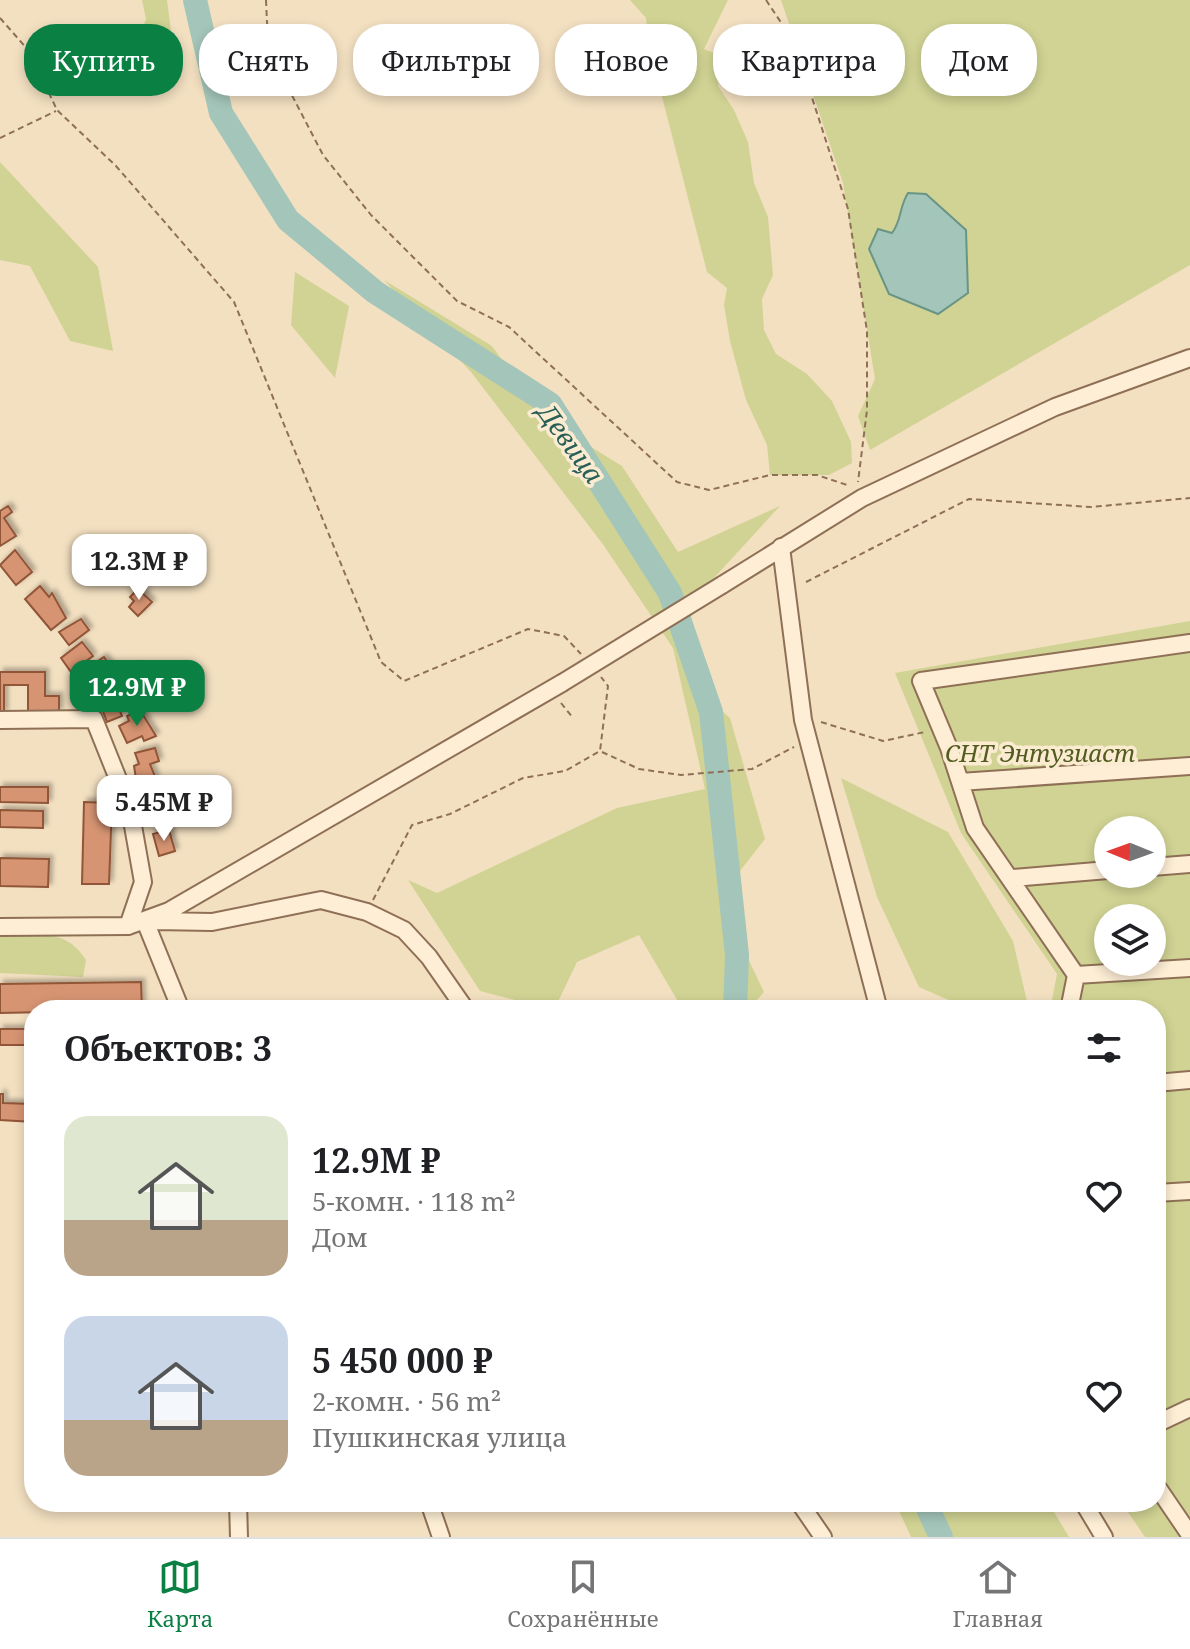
<!DOCTYPE html>
<html lang="ru">
<head>
<meta charset="utf-8">
<style>
  body { margin:0; font-family:"Noto Serif",serif; background:#f2f2f2; color:#202124; height:100vh; display:flex; flex-direction:column; font-size:30px; white-space:nowrap }
  * { box-sizing:border-box; margin:0 }
  p { font-size:26px; color:#757577 }
  .icon { flex:none; width:44px; height:44px; fill:none; stroke:currentColor; stroke-width:2; stroke-linecap:round; stroke-linejoin:round }
  .map { position:relative; flex:1; overflow:hidden }
  .drawer { position:absolute; left:24px; top:1000px; width:1142px; height:512px; display:flex; flex-direction:column; background:#fff; border-radius:32px; box-shadow:0 4px 12px #0003 }
  .drawer>* { flex:none }
  .banner { position:absolute; left:24px; top:24px; width:1142px; height:72px; display:flex; gap:16px }
  .needle { width:52px; rotate:271deg }
  .fabs { position:absolute; left:1094px; top:816px; display:grid; gap:16px }
  .fabs a { display:grid; place-items:center; width:72px; height:72px; border-radius:50%; background:#fff; box-shadow:0 4px 12px #0003; font-size:40px }
  .price { position:absolute; translate:-50% -68px; padding:0 18px; border-radius:16px; background:#fff; color:#222; font-size:26px; line-height:52px; filter:drop-shadow(0 2px 4px #0008) }
  .price::after { content:''; position:absolute; left:50%; top:48px; width:24px; height:18px; margin-left:-12px; background:inherit; clip-path:polygon(0 0,100% 0,50% 100%) }
  .price.selected { background:#0b8043; color:#fff }
  ul { padding:0; list-style:none }
  li { display:flex; align-items:center; gap:24px; height:200px; padding:0 40px }
  li span { display:grid; place-items:center; flex:none; width:224px; height:160px; border-radius:24px; color:#555 }
  li>.icon { margin-inline-start:auto }
  span .icon { width:96px; height:96px; fill:#fffc; stroke-width:1 }
  li b { font-size:34px }
  h2 { display:flex; justify-content:space-between; align-items:center; height:96px; padding:0 40px; font-size:34px }
  .tag { padding:0 28px; border-radius:32px; background:#fff; box-shadow:0 4px 12px #0003; font-size:28px; line-height:72px }
  .tag.selected { background:#0b8043; color:#fff }
  .tab-bar { display:flex; justify-content:space-around; align-items:center; height:112px; border-top:2px solid #e0e0e0; background:#fff; font-size:22px; color:#757577 }
  .tab-bar a { display:grid; justify-items:center; gap:4px }
  .tab-bar .selected { color:#0b8043 }
  .map>svg:first-child { display:block }
  .green { fill:#d0d393; fill-rule:evenodd }
  .water { fill:#a4c5b9; stroke:#699586; stroke-width:2 }
  .lines { fill:none; stroke-linecap:round; stroke-linejoin:round }
  .river { stroke:#a4c5b9; stroke-width:24 }
  .building { fill:#d69472; stroke:#915538; stroke-width:2; filter:url(#shadow) }
  .minor-casing { stroke:#8f7056; stroke-width:20 }
  .path { stroke:#8f7056; stroke-width:2; stroke-dasharray:6 4; stroke-linecap:butt }
  .minor { stroke:#fdeed5; stroke-width:16 }
  .minor-bridge-casing { stroke:#8f7056; stroke-width:20; stroke-linecap:butt }
  .minor-bridge { stroke:#fdeed5; stroke-width:16 }
  .labels { text-anchor:middle; dominant-baseline:central; stroke-width:7; stroke-linejoin:round; paint-order:stroke }
  .park-label { font-size:24px; font-style:italic; fill:#525c20; stroke:#faebd1 }
  .water-label { font-size:26px; font-style:italic; fill:#295f57; stroke:#faebd1 }
</style>
</head>
<body>
<div class="map">
<svg width="1190" height="1537" viewBox="0 0 1190 1537">
  <defs>
    <filter id="shadow"><feDropShadow dx="3.5" dy="-3.5" stdDeviation="2" flood-color="#0004"/></filter>
  </defs>
  <rect width="100%" height="100%" fill="#f3e0c1"/>
  <path class="green" d="M142 0H167L172 38 123 81 146 19Z
    M630 0H728L704 49 724 57 718 86 734 110 748 142 754 183 768 217 773 275 762 299 764 330 776 354 807 374 832 401 851 442 852 463 829 475H770L767 445 746 400 730 341 724 305 727 288 707 272 649 46 646 18Z
    M781 0H1190V265L870 450 858 416 875 379 843 183Z
    M0 162 98 267 113 351 70 341 30 266 0 260Z
    M295 272 349 306 335 378 291 325Z
    M384 280 492 346 544 418 622 466 678 552 780 506 691 603 692 685 730 718 765 839 719 898 764 992 748 1010H683L639 935 577 962 554 1010 480 991 408 880 437 893 617 808 705 789 673 648 602 543 471 372Z
    M1190 621V1537H1145L1121 1502H1156V1010H1050L1057 974 961 833 895 673ZM1108 830H1152V874H1108ZM1108 918H1152V962H1108Z
    M841 778 948 832 1013 941 1029 1010H971L919 987 877 897Z
    M0 936C37 936 65 926 86 960L83 977 0 973Z
    M895 1502H1048L1069 1537H911Z"/>
  <path class="water" d="M908 193 926 194 966 230 968 293 938 314 889 294 869 249 878 229 892 233C902 220 899 207 908 193Z"/>
  <g class="lines">
    <path class="river" d="M195 0 221 113 288 220 375 292 550 404 670 593 711 712 737 955 735 1010
      M925 1502 941 1537"/>
  </g>
  <path class="building" d="M8 506 12 512 4 518 16 536 0 546V511Z
    M15 550 32 572 16 585 0 565Z
    M40 586 49 597 52 593 66 618 51 630 25 599Z
    M138 589 152 602 138 616 129 607 134 601 130 597Z
    M81 619 89 630 69 645 59 632Z
    M82 642 93 656 71 672 61 658Z
    M104 657 118 677 96 692 82 672Z
    M136 668 147 683 131 695 120 680Z
    M0 672H45V696H59V712L28 713V685H4V713H0Z
    M117 691 124 707 119 709 122 716 107 722 98 698Z
    M140 710 156 736 144 741 142 736 127 743 119 726 129 721 127 716Z
    M155 748 159 761 150 764 156 779 137 785 134 766 139 764 135 753Z
    M0 787H48V803L0 802Z
    M162 787 170 816 147 822 139 794Z
    M185 788 190 802 177 807 171 792Z
    M84 802 112 803 109 884H82Z
    M0 810 43 811V828L0 827Z
    M169 830 175 851 159 856 153 834Z
    M0 858 49 859 48 887 0 886Z
    M141 982 142 1010 0 1013V984Z
    M0 1029H34V1045H0Z
    M0 1094H3V1103L34 1104V1122L0 1120Z"/>
  <g class="lines">
    <g class="minor-casing">
      <path id="minor" d="M781 547 803 720 879 1010
        M722 585 862 498 1055 407 1190 358
        M0 720 94 719 130 809 143 882 128 926
        M960 782 1190 766
        M1152 867 1190 864
        M1013 878 1108 870
        M145 921 181 1010
        M155 921 212 922 321 900 367 912 404 930 429 957 466 1010
        M0 927 128 926 169 911 562 683
        M1076 975 1190 968
        M1069 1010 1076 975 975 828 949 748 921 681 1190 643
        M1156 1083 1190 1080
        M1156 1193 1190 1191
        M1156 1424 1190 1408
        M1156 1485 1190 1535
        M238 1502 239 1537
        M429 1502 441 1537
        M799 1502 823 1537
        M1083 1502 1104 1537"/>
    </g>
    <path class="path" d="M266 0 267 23 284 80 323 155 371 215 457 301 509 327 677 482 709 490 770 475H817L847 485
      M766 0 794 42 848 209 867 331V410L858 482
      M0 18 29 51 57 110 116 166 234 302 381 662 404 681 528 629 564 636 581 654
      M0 138 56 111
      M806 582 969 499 1091 507 1190 498
      M561 703 573 718
      M821 722 883 741 925 732
      M602 752 639 769 681 775 752 769 794 747
      M373 900 412 825 450 814 523 778 565 771 600 751 608 686 601 677"/>
    <use href="#minor" class="minor"/>
    <g class="minor-bridge-casing">
      <path id="minor-bridge" d="M562 683 722 585"/>
    </g>
    <use href="#minor-bridge" class="minor-bridge"/>
  </g>
  <g class="labels">
    <g class="park-label">
      <text x="1040" y="752">СНТ Энтузиаст</text>
    </g>
    <g class="water-label">
      <text transform="translate(571 443) rotate(54)">Девица</text>
    </g>
  </g>
</svg>
<div class="fabs">
<a><svg class="needle" viewBox="-14 -14 28 28"><path d="M0-13l5 13h-10z" fill="#e53935"/><path d="M0 13l5-13h-10z" fill="#757577"/></svg></a>
<a><svg class="icon" aria-label="layers" viewBox="0 0 24 24"><path d="M12 4l9 5-9 5-9-5zM3 14l9 5 9-5"/></svg></a>
</div>
<b class="price" style="left:139px;top:602px">12.3M ₽</b>
<b class="price selected" style="left:137px;top:728px">12.9M ₽</b>
<b class="price" style="left:164px;top:843px">5.45M ₽</b>
<div class="banner">
<a class="tag selected">Купить</a>
<a class="tag">Снять</a>
<a class="tag">Фильтры</a>
<a class="tag">Новое</a>
<a class="tag">Квартира</a>
<a class="tag">Дом</a>
</div>
<section class="drawer">
<h2>Объектов: 3<svg class="icon" aria-label="filters" viewBox="0 0 24 24"><path d="M4 7h16M4 17h16"/><circle cx="9" cy="7" r="2"/><circle cx="15" cy="17" r="2"/></svg></h2>
<ul>
<li><span style="background:linear-gradient(#dfe7d0 65%,#b9a48a 0)"><svg class="icon" aria-label="home" viewBox="0 0 24 24"><path d="M3 11l9-7 9 7M6 9v11h12V9"/></svg></span><div><b>12.9M ₽</b><p>5-комн. · 118 m²</p><p>Дом</p></div><svg class="icon" aria-label="heart" viewBox="0 0 24 24"><path d="M12 20l-8-8c-3-5 5-10 8-4 3-6 11-1 8 4z"/></svg></li>
<li><span style="background:linear-gradient(#c9d6e8 65%,#b9a48a 0)"><svg class="icon" aria-label="home" viewBox="0 0 24 24"><path d="M3 11l9-7 9 7M6 9v11h12V9"/></svg></span><div><b>5 450 000 ₽</b><p>2-комн. · 56 m²</p><p>Пушкинская улица</p></div><svg class="icon" aria-label="heart" viewBox="0 0 24 24"><path d="M12 20l-8-8c-3-5 5-10 8-4 3-6 11-1 8 4z"/></svg></li>
</ul>
</section>
</div>
<nav class="tab-bar">
<a class="selected"><svg class="icon" aria-label="map" viewBox="0 0 24 24"><path d="M3 6l6-2 6 2 6-2v14l-6 2-6-2-6 2zM9 4v14M15 6v14"/></svg>Карта</a>
<a><svg class="icon" aria-label="saved" viewBox="0 0 24 24"><path d="M7 4h10v16l-5-4-5 4z"/></svg>Сохранённые</a>
<a><svg class="icon" aria-label="home" viewBox="0 0 24 24"><path d="M3 11l9-7 9 7M6 9v11h12V9"/></svg>Главная</a>
</nav>
</body>
</html>
